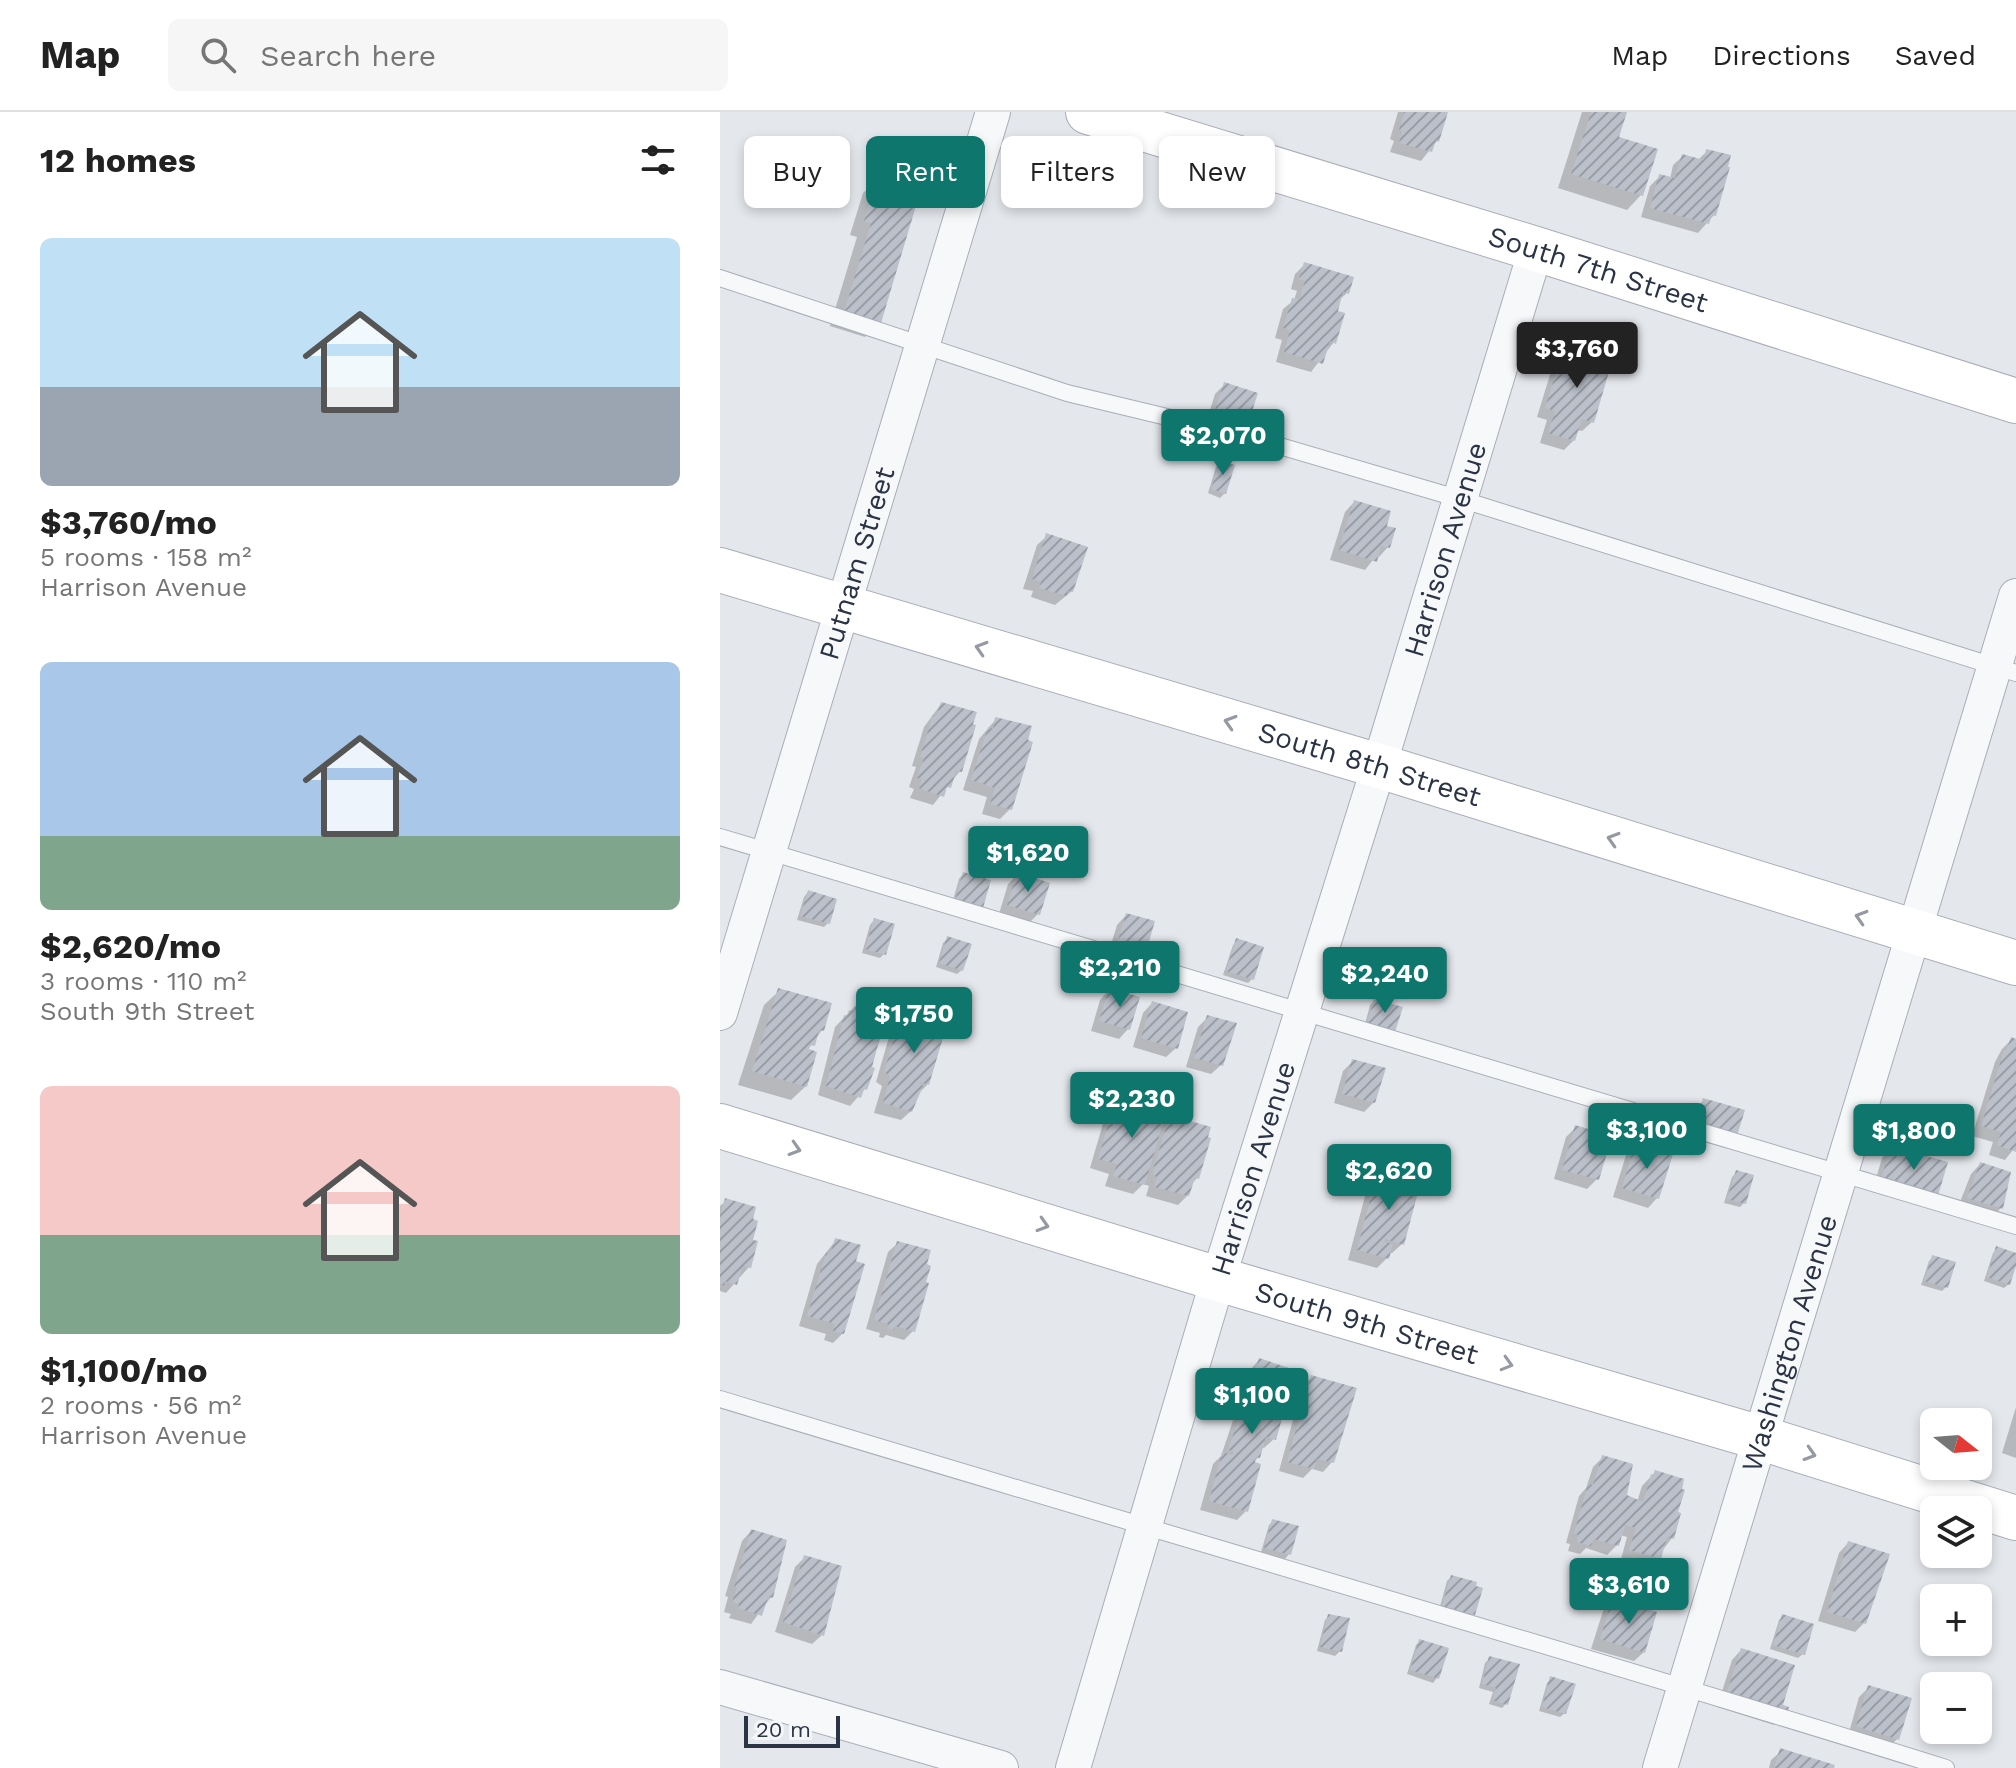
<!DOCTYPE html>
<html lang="en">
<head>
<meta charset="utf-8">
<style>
  body { margin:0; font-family:"Work Sans",sans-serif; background:#f6f6f6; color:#222; height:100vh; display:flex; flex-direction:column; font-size:30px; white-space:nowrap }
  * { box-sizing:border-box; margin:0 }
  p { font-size:26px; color:#767676 }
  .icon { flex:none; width:44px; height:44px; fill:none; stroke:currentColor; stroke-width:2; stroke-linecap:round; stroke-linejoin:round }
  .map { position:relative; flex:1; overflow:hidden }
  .details { display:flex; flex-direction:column; background:#fff; width:720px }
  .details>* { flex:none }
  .banner { position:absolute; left:24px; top:24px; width:760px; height:72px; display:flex; gap:16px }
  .needle { width:52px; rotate:107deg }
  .controls { position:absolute; left:1200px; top:1296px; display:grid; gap:16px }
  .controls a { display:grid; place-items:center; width:72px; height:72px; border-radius:12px; background:#fff; box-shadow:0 4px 12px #0003; font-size:40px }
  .scale { position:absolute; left:24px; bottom:20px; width:96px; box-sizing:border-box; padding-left:8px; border:4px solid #2b3445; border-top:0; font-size:22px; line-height:28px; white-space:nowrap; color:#2b3445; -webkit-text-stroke:6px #f4f6f9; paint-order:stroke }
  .price { position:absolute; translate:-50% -68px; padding:0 18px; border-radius:8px; background:#0f766e; color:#fff; font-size:26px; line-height:52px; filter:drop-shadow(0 2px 4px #0008) }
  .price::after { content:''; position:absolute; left:50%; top:48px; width:24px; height:18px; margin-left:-12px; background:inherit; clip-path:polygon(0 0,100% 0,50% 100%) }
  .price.selected { background:#222; color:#fff }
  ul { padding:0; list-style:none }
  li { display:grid; align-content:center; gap:16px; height:424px; padding:0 40px }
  li span { display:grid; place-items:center; height:248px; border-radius:12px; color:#555 }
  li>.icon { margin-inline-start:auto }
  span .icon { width:144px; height:144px; fill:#fffc; stroke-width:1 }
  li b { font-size:34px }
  h2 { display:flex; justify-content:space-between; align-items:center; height:96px; padding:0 40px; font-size:34px }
  .tag { padding:0 28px; border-radius:12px; background:#fff; box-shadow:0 4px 12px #0003; font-size:28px; line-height:72px }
  .tag.selected { background:#0f766e; color:#fff }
  header { display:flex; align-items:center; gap:48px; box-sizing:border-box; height:112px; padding:0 40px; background:#fff; border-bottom:2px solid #e0e0e0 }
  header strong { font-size:38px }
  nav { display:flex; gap:44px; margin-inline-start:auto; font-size:28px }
  .search { width:560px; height:72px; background:#f6f6f6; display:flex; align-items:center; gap:20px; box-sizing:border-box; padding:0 28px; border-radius:12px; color:#767676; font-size:30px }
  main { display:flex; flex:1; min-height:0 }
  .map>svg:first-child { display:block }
  .shadow { fill:#0003 }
  .building { fill:url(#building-hatch) }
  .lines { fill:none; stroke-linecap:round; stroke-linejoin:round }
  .lane-casing { stroke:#a9aeb7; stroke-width:18 }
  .street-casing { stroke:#a9aeb7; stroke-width:36 }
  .secondary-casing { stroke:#a9aeb7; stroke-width:46 }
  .lane { stroke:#f7f8fa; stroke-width:16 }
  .street { stroke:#f7f8fa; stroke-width:34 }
  .secondary { stroke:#fff; stroke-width:44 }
  .oneway { stroke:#959aa2 }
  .labels { text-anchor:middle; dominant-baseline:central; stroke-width:7; stroke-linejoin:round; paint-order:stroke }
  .street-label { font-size:28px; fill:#2b3445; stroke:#f4f6f9 }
</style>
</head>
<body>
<header>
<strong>Map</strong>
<div class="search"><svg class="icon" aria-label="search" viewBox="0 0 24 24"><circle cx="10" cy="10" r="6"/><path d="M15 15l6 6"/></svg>Search here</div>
<nav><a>Map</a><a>Directions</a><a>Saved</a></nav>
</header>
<main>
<section class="details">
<h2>12 homes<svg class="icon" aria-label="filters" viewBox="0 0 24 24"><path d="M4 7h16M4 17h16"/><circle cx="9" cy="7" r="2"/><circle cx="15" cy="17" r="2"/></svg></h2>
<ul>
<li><span style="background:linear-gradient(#bfe0f5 60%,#9aa5b1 0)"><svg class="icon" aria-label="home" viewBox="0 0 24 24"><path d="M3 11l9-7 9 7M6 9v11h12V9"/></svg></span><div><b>$3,760/mo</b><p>5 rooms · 158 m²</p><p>Harrison Avenue</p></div></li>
<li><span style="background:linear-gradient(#a9c7e8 70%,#7fa58c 0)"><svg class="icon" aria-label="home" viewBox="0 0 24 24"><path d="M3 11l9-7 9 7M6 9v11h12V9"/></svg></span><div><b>$2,620/mo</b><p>3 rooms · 110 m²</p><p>South 9th Street</p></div></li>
<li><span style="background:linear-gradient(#f6c9c9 60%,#7fa58c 0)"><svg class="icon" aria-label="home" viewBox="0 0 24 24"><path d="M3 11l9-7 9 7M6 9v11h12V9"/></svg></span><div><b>$1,100/mo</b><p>2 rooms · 56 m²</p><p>Harrison Avenue</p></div></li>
</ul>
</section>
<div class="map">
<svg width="1296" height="1656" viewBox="0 0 1296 1656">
  <defs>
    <pattern id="building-hatch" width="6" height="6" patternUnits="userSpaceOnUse" patternTransform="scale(2)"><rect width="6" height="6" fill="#bbc0ca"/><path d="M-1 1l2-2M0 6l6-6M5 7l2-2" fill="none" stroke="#989da6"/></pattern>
  </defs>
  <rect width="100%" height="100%" fill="#e4e7ec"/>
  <path class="shadow" d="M678 0H726L717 29 701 49 670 40 674 29 670 27Z
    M862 0H905L897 27 921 83 907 98 838 76Z
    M987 39 994 103 978 121 921 105 930 74 940 64 950 67 953 53 963 44 978 48Z
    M167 58 159 210 145 225 110 214 137 125 130 123 143 81Z
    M585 152 627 181 619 188 614 230 591 260 556 250 562 228 555 226 563 197 574 188 577 179 571 177 575 162Z
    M845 233 872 310 862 319 857 318 854 328 844 338 820 331 827 308 817 305 836 243Z
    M505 272 527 311 517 321 486 311 495 282Z
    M501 350 505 381 500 386 488 381 496 355Z
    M634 390 665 415 668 435 659 445 656 444 645 458 610 448 625 400Z
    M327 424 352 479 335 493 311 485 313 479 303 477 317 433Z
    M221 592 240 659 213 693 190 686 194 677 189 675 196 655 192 654 204 615Z
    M276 607 290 697 280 707 262 702 267 685 243 678 259 627Z
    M243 762 268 770 232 792 239 767Z
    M298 762 318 802 308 812 279 802 288 772Z
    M88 780 108 811 104 815 77 808 84 785Z
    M406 803 424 839 415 849 388 842 397 813Z
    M154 808 164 842 160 846 142 841 150 813Z
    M228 826 242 858 237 862 216 855 223 831Z
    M517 829 532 867 528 871 503 863 513 833Z
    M389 878 408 917 399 927 371 919 380 888Z
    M59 879 102 918 87 939 86 974 71 988 18 973 44 893Z
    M654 889 680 896 644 916 650 893Z
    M205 891 208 972 197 983 191 999 181 1008 154 1001 162 974 156 970 175 904 185 894 198 898Z
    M432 891 456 936 446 945 413 935 423 901Z
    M137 892 145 977 130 994 98 983 115 915Z
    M488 905 501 953 491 962 466 955 478 915Z
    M1291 928 1296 929V1034L1285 1048 1269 1043 1273 1030 1252 1024 1275 950 1282 937Z
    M633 949 654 990 644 1000 614 991 623 959Z
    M397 988 439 1016 450 1005 477 1066 471 1073 468 1083 458 1093 426 1084 429 1074 423 1072 413 1082 385 1074 389 1062 370 1056 387 998Z
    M984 988 1015 1026 1005 1036 966 1025 974 998Z
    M855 1016 877 1067 867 1077 834 1067 846 1025Z
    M916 1033 937 1086 928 1096 893 1085 906 1043Z
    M1171 1036 1206 1095 1152 1080 1162 1046Z
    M1260 1052 1281 1096 1272 1105 1238 1095 1251 1062Z
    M664 1056 682 1132 672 1141 668 1140 667 1146 657 1156 628 1148 649 1069Z
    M1017 1060 1024 1091 1020 1095 1004 1091 1012 1065Z
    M6 1089 29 1155 6 1181 0 1179V1094Z
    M116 1128 123 1221 113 1231 104 1228 106 1222 79 1214 97 1152Z
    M178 1131 193 1219 184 1228 166 1223 163 1226 159 1225 160 1221 146 1217 168 1140Z
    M1277 1136 1296 1143 1289 1172 1284 1176 1264 1169 1273 1141Z
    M1213 1145 1226 1175 1222 1179 1201 1173 1209 1149Z
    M539 1248 554 1327 544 1336 541 1335 539 1345 532 1351 526 1399 517 1408 480 1398 493 1352 501 1344 530 1258Z
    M591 1265 612 1350 603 1360 592 1357 583 1366 559 1359 582 1275Z
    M1296 1295V1346L1282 1341Z
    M883 1345 905 1385 917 1390 922 1374 935 1360 956 1402 952 1426 929 1456 936 1489 926 1499 924 1540 914 1549 871 1537 883 1499 893 1488 883 1485 890 1461 899 1452 913 1456 917 1452 901 1447 907 1425 900 1423 897 1433 887 1443 866 1436 860 1442 848 1439 850 1432 846 1431 859 1384 866 1376 873 1355Z
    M553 1409 569 1442 565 1447 541 1440 549 1413Z
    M31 1419 51 1485 31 1512 9 1506 11 1502 4 1500 8 1485 5 1484 22 1429Z
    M1128 1431 1144 1511 1135 1520 1098 1509 1119 1441Z
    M85 1445 102 1523 92 1532 55 1520 75 1455Z
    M731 1465 753 1502 749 1507 719 1498 727 1469Z
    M609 1504 620 1539 615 1544 597 1539 605 1508Z
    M1063 1504 1083 1542 1078 1546 1050 1537 1059 1508Z
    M700 1529 717 1566 713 1571 687 1562 696 1533Z
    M1021 1538 1061 1594 1064 1604 1054 1613 997 1595 1012 1548Z
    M770 1546 786 1592 782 1596 769 1592 773 1580 759 1576 765 1551Z
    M831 1567 845 1601 840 1605 819 1599 827 1571Z
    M1148 1576 1177 1627 1168 1636 1128 1624 1139 1585Z
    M1061 1639 1112 1656H1049L1051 1648Z"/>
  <path class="building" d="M684 0H728L719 30 716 28 712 40 679 31 682 19 679 18Z
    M871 0H907L899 25 938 37 923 84 851 62Z
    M986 37 1011 43 1008 55H1010L996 104 992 103 989 112 930 96 939 62 955 66 962 42 984 48Z
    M166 56 204 67 161 211 124 200 151 111 144 109 157 64 163 66Z
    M584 150 634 165 629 182 623 180 618 199 625 201 616 232 610 229 603 252 564 240 570 218 563 216 572 186 579 187 585 169 579 167Z
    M845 231 893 246 874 311 862 307 855 329 828 321 835 299 825 296Z
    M504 270 538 281 528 312 494 301Z
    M500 348 515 353 506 382 491 377Z
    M634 388 671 399 667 414 676 416 670 436 661 434 657 450 619 438Z
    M326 421 368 435 353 480 348 479 347 484 319 476 321 470 312 467Z
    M221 590 257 600 253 612 256 613 242 660 236 659 231 676 227 675 224 685 199 676 202 667 197 666 204 646 200 645 213 603 216 604Z
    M275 605 312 614 308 628 313 630 292 698 270 692 275 676 251 668 268 615 273 617Z
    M243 760 271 768 263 796 235 788Z
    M297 760 330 771 320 803 287 793Z
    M88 778 117 787 110 812 80 804Z
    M406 801 435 809 426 840 397 832Z
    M154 806 175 812 166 843 145 837Z
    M227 824 252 832 243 859 219 851Z
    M516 826 544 835 534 868 506 859Z
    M58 876 112 891 104 919 99 918 95 934 90 933 89 937 97 940 87 975 32 959Z
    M389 876 420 885 410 918 379 909Z
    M654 887 683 895 675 920 647 912Z
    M205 888 214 891 211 900 229 905 209 973 200 970 203 974 192 1000 163 991 170 964 164 960 184 892 202 897Z
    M432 889 468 900 458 937 421 926Z
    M137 890 162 897 159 907 167 909 158 933 152 955 155 956 147 978 144 977 141 986 106 974 124 903 127 904 129 898 134 899Z
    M487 903 517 911 503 954 474 946Z
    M1291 925 1296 927V1040L1277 1033 1281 1020 1261 1014 1284 938 1286 939Z
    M632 947 666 956 655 991 622 982Z
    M396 986 446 1000 425 1073 393 1064 397 1052 378 1047Z
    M983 986 1025 998 1016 1027 975 1016Z
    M450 1003 491 1015 488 1025 491 1026 479 1067 475 1066 469 1084 434 1075 437 1065 433 1063 434 1054Z
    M855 1013 892 1024 879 1068 842 1058Z
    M915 1031 953 1042 939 1087 902 1076Z
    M1171 1034 1228 1050 1217 1087 1160 1070Z
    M1260 1050 1291 1060 1283 1097 1247 1086Z
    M663 1054 683 1059 682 1064 701 1069 684 1133 665 1127 664 1130 673 1132 669 1147 637 1138 658 1057 662 1058Z
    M1016 1058 1034 1063 1026 1092 1007 1087Z
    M5 1086 36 1095 33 1107 38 1109 33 1128 38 1129 31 1156 23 1154 17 1173 5 1169 4 1174 0 1172V1104Z
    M115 1126 141 1133 136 1149 145 1152 124 1222 113 1219 115 1212 87 1204 106 1141 110 1142Z
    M177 1129 211 1138 207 1152 211 1154 206 1170 209 1171 195 1220 175 1214 174 1218 167 1216 168 1212 154 1208Z
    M1276 1134 1296 1141V1154L1290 1173 1267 1165Z
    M1212 1143 1236 1150 1228 1176 1204 1169Z
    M539 1246 572 1257 567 1273 571 1274 556 1328 546 1325 540 1346 536 1345 535 1350 541 1352 528 1400 489 1389 502 1340 513 1343V1339L508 1338Z
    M591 1263 637 1276 614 1351 597 1347 594 1357 567 1350Z
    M882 1343 913 1352 907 1383 923 1390 931 1362 933 1363 935 1358 964 1367 962 1377 965 1378 958 1400 961 1401 954 1427 947 1425 941 1447 909 1438 916 1416 905 1413 899 1434 873 1427 871 1434 857 1430 858 1423 854 1421 868 1372 873 1373Z
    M552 1407 579 1414 571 1443 544 1436Z
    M31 1417 67 1428 53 1486 48 1485 42 1504 18 1496 19 1492 12 1490 17 1476 14 1475Z
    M1128 1429 1170 1442 1146 1512 1107 1500Z
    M84 1443 122 1454 104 1524 63 1510Z
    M899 1450 914 1454 916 1450 947 1459 938 1490 891 1476Z
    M731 1463 757 1470 756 1474 763 1476 755 1503 722 1494Z
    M892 1487 937 1500 925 1541 880 1527Z
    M608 1502 630 1506 622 1540 600 1535Z
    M1062 1502 1094 1512 1085 1543 1053 1533Z
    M699 1527 729 1536 719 1567 690 1558Z
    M1021 1536 1075 1553 1063 1593 1069 1595 1066 1605 1005 1586Z
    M769 1544 800 1552 788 1593 772 1588 776 1576 762 1572Z
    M830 1564 856 1572 846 1602 822 1595Z
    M1148 1573 1192 1586 1179 1628 1136 1614Z
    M1060 1636 1115 1653 1114 1656H1054Z"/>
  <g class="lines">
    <g class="lane-casing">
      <path id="lane" d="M0 166 347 281 526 324 740 387 1296 561
        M0 725 1296 1114
        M0 1287C408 1411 819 1529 1226 1656"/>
    </g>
    <g class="street-casing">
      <g id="street">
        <path id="s1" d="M0 901 273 0"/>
        <path d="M0 1575 281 1656"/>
        <path id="s2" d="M353 1656 498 1167 659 654 816 137"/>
        <path id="s3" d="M940 1656 1296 484"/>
      </g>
    </g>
    <g class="secondary-casing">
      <g id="secondary">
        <path id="s4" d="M368 0 816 137 1296 289"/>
        <path id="s5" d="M0 458 659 654 1296 851"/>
        <path id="s6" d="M0 1014 498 1167 1041 1326 1296 1406"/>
      </g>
    </g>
    <use href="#lane" class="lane"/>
    <use href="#street" class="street"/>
    <use href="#secondary" class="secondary"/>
  </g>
  <defs><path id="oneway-chevron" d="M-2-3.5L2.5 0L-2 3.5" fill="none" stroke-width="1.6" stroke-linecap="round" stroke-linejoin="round" transform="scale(2)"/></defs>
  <g class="oneway">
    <use href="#oneway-chevron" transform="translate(261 536) rotate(-163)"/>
    <use href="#oneway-chevron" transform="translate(510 610) rotate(-163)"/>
    <use href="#oneway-chevron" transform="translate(893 727) rotate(-163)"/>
    <use href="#oneway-chevron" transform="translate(1141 805) rotate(-163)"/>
    <use href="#oneway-chevron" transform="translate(75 1037) rotate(17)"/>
    <use href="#oneway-chevron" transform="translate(323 1113) rotate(17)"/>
    <use href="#oneway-chevron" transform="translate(787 1252) rotate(16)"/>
    <use href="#oneway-chevron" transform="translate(1090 1342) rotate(17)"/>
  </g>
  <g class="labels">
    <g class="street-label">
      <text stroke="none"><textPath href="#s4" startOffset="534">South 7th Street</textPath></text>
      <text stroke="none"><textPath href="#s2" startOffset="1274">Harrison Avenue</textPath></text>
      <text stroke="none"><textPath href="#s1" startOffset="470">Putnam Street</textPath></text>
      <text stroke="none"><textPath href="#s5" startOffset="678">South 8th Street</textPath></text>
      <text stroke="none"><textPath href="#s2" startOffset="626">Harrison Avenue</textPath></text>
      <text stroke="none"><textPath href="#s6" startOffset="676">South 9th Street</textPath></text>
      <text stroke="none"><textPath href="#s3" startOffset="444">Washington Avenue</textPath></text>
    </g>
  </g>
</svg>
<div class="controls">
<a><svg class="needle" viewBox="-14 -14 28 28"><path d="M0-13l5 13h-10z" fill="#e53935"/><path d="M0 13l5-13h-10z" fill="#767676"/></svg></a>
<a><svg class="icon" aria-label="layers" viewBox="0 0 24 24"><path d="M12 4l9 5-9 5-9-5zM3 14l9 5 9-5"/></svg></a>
<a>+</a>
<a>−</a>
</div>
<div class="scale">20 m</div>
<b class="price selected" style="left:857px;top:278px">$3,760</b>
<b class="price" style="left:503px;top:365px">$2,070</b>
<b class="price" style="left:308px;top:782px">$1,620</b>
<b class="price" style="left:400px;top:897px">$2,210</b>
<b class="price" style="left:665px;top:903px">$2,240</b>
<b class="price" style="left:194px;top:943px">$1,750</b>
<b class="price" style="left:412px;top:1028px">$2,230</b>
<b class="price" style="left:927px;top:1059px">$3,100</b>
<b class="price" style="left:1194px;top:1060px">$1,800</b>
<b class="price" style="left:669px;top:1100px">$2,620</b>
<b class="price" style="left:532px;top:1324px">$1,100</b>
<b class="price" style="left:909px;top:1514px">$3,610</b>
<div class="banner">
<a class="tag">Buy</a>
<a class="tag selected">Rent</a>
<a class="tag">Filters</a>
<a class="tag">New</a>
</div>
</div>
</main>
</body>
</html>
